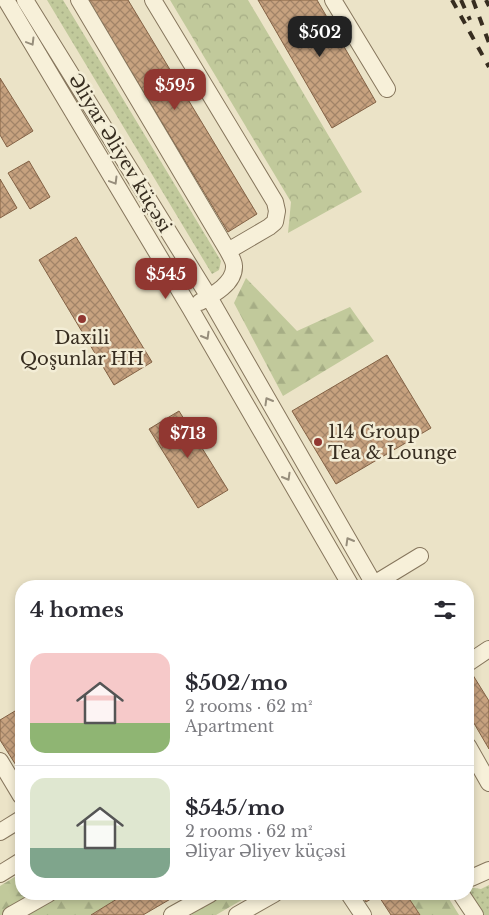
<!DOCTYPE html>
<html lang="en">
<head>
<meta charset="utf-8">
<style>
  body { margin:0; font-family:"Libre Baskerville",serif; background:#f7f7f7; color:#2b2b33; height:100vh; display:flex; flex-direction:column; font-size:19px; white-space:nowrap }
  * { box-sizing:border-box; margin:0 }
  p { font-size:16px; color:#7c7c81 }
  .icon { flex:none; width:28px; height:28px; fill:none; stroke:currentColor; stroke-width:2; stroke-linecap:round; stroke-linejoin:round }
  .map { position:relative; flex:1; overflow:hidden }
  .details { position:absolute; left:15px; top:580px; width:459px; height:320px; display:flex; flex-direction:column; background:#fff; border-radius:20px; box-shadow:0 2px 8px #0003 }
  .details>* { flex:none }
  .price { position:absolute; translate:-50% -42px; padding:0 11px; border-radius:10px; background:#913731; color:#fff; font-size:16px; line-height:32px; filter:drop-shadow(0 1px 2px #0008) }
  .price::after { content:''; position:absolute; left:50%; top:30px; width:15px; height:11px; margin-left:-8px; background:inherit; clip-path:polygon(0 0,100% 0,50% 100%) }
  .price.selected { background:#222; color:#fff }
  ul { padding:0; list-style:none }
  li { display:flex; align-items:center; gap:15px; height:125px; padding:0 15px }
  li+li { border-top:1px solid #e1e1e2 }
  li span { display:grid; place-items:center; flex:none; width:140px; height:100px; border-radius:15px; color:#555 }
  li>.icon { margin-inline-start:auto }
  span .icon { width:60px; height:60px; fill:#fffc; stroke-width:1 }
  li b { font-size:21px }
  h2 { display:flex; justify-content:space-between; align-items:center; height:60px; padding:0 15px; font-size:21px }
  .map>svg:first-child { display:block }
  .grass { fill:url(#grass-dots) }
  .forest { fill:url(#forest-firs) }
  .park { fill:url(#park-crowns) }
  .building { fill:url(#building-cross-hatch); stroke:#836245 }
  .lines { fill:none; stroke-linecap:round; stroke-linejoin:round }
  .minor-casing { stroke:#86765d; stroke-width:18 }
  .minor { stroke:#f7f0d9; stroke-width:16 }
  .rail { stroke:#372d20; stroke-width:4; stroke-dasharray:9 9; stroke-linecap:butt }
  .oneway { stroke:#978e7c }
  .poi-dot { fill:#913731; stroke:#f3edd6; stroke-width:2 }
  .labels { text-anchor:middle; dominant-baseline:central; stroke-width:5; stroke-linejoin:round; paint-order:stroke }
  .street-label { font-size:18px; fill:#372d20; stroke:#f3edd6 }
  .poi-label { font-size:18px; fill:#372d20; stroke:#f3edd6 }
</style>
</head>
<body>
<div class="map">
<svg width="489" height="915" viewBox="0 0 489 915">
  <defs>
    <pattern id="grass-dots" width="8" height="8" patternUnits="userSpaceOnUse" patternTransform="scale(1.25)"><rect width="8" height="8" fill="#c1c99b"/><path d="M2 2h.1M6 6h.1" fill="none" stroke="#a6ad85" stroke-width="1.8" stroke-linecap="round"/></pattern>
    <pattern id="forest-firs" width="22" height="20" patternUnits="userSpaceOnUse" patternTransform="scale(1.25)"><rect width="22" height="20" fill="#c1c99b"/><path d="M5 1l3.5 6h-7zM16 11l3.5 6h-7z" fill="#a6ad85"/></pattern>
    <pattern id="park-crowns" width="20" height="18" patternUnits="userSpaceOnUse" patternTransform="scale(1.25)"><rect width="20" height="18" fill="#c1c99b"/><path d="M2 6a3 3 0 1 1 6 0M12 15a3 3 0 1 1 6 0" fill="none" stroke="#a6ad85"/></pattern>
    <pattern id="building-cross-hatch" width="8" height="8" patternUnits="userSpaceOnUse" patternTransform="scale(1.25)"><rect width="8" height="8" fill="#c7a27f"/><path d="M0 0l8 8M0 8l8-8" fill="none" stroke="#a28468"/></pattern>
  </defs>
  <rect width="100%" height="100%" fill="#ebe3c7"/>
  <path class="grass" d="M47 0H63L221 261 219 270 212 274Z
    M489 885V915H483L468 889V887L481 889Z"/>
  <path class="forest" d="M246 278 297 331 350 307 374 341 283 396 234 303Z
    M21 873V894H125L91 915H0V886Z
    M201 894H252L216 915H192L185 903Z
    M406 894H446L459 915H420Z"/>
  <path class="park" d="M170 0H248L362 192 288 233 291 202Z"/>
  <path class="building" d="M88 0H128L257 214 228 232Z
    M258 0H317L376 102 332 128Z
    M0 78 33 131 7 147 0 135Z
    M29 161 50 197 30 209 8 173Z
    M0 179 17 208 0 218Z
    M76 237 152 362 114 385 39 260Z
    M387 355 431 428 336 484 292 411Z
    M179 411 228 490 198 508 149 429Z
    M471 672 489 701V749L468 713V675Z
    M15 711 21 720V773L0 740V720Z
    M125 894H179L143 915H91Z
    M361 894H379L366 902Z
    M379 894H406L420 915H391L378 895Z"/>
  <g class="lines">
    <g class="minor-casing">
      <path id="minor" d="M6 0 190 308 351 586
        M25 0 209 297 375 586
        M79 0 228 251
        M153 0 275 202 277 211 275 222 269 227 228 251C230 255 234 261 234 266 235 283 213 295 200 302
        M333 0 387 89
        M374 584 420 556
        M468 663 489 649
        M468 746 489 783
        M0 761 21 796
        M0 832 21 819
        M0 874 21 861
        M468 877 471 878 489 870
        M349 894 363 915
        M461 894 475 915
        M11 915 48 894
        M172 915 210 894
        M237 915 274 894"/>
    </g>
    <use href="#minor" class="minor"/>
    <path class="rail" d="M452 0 489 67
      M461 0 470 20
      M473 0 489 43
      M486 0 489 6"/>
  </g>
  <defs><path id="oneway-chevron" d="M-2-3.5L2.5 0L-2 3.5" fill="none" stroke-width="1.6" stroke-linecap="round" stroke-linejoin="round" transform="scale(1.25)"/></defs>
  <g class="oneway">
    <use href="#oneway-chevron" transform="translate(31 42) rotate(59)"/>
    <use href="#oneway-chevron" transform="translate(114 181) rotate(59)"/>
    <use href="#oneway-chevron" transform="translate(206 336) rotate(60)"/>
    <use href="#oneway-chevron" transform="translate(268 401) rotate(-120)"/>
    <use href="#oneway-chevron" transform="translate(287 477) rotate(60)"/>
    <use href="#oneway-chevron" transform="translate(349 541) rotate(-120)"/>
  </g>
  <g class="poi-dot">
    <circle cx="82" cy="319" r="5"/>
    <circle cx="318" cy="442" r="5"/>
  </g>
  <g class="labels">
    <g class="street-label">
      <text transform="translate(120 153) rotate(59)">Əliyar Əliyev küçəsi</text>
    </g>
    <g class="poi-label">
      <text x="82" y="338">Daxili<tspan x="82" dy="21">Qoşunlar HH</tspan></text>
      <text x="328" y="432" text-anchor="start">114 Group<tspan x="328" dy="21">Tea &amp; Lounge</tspan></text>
    </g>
  </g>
</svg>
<b class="price selected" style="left:320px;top:58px">$502</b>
<b class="price" style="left:175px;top:111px">$595</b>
<b class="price" style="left:166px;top:300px">$545</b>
<b class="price" style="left:188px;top:459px">$713</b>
<section class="details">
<h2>4 homes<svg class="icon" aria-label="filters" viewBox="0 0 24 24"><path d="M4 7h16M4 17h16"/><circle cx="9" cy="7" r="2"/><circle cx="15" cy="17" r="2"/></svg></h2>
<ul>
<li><span style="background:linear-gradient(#f6c9c9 70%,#8fb573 0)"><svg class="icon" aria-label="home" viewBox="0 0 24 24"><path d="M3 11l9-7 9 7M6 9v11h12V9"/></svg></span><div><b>$502/mo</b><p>2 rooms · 62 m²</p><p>Apartment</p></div></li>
<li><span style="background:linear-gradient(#dfe7d0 70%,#7fa58c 0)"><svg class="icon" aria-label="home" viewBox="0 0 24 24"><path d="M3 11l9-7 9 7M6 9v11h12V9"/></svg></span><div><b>$545/mo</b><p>2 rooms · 62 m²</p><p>Əliyar Əliyev küçəsi</p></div></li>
</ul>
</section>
</div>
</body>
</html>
